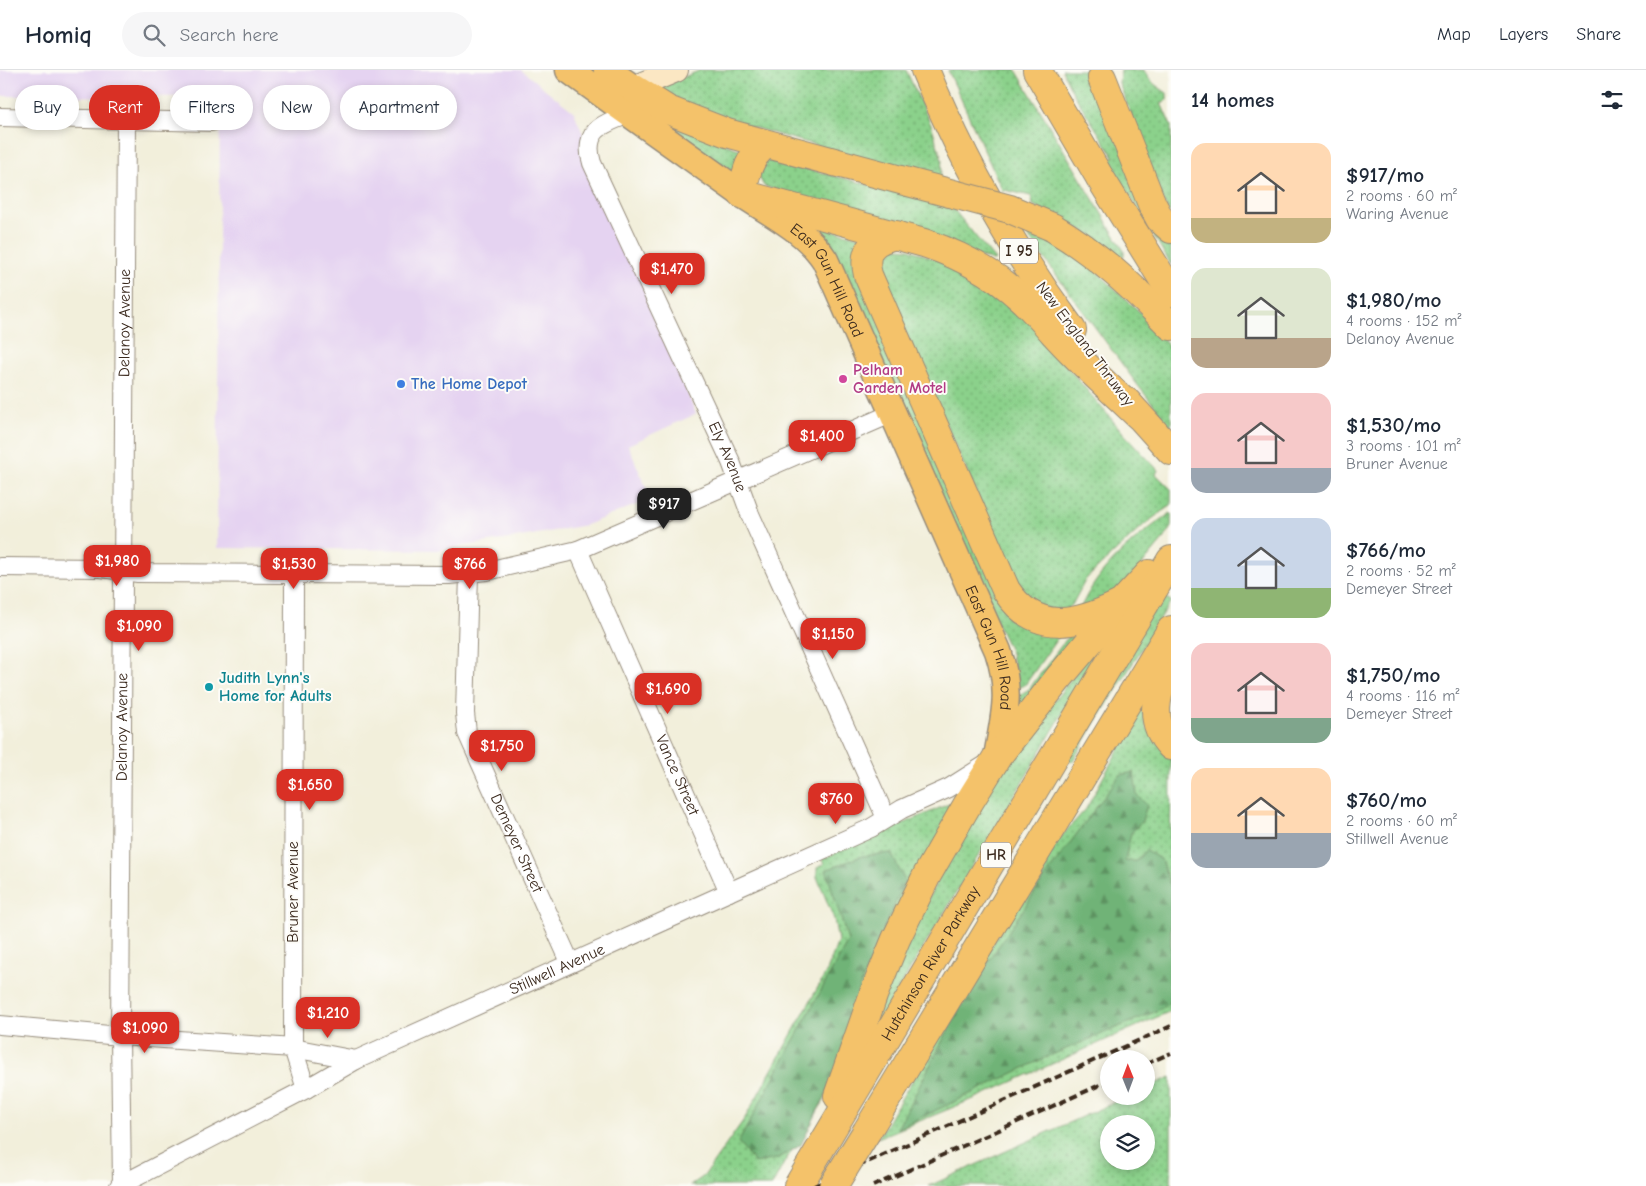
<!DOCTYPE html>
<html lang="en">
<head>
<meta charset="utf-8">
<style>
  body { margin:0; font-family:"Comic Neue",sans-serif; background:#f6f6f7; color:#1f2937; height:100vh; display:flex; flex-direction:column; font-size:19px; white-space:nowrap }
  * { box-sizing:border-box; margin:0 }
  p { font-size:16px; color:#747a83 }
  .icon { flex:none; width:28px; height:28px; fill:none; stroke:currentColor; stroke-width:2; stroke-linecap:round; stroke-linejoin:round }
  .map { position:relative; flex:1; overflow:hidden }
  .panel { display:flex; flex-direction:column; background:#fff; width:475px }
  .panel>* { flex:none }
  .top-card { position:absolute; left:15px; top:15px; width:475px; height:45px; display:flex; gap:10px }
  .needle { width:32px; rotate:359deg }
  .controls { position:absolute; left:1100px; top:980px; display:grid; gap:10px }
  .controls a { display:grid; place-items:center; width:55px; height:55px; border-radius:50%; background:#fff; box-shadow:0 2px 8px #0003; font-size:25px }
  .price { position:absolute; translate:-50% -42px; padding:0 11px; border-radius:10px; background:#d93025; color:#fff; font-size:16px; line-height:32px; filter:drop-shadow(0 1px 2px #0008) }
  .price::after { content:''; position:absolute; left:50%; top:30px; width:15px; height:11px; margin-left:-8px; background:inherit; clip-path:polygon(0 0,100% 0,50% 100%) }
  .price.current { background:#222; color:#fff }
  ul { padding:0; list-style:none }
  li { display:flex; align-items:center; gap:15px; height:125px; padding:0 20px }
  li span { display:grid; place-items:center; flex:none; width:140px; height:100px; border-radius:15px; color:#555 }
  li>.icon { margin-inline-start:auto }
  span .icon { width:60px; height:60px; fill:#fffc; stroke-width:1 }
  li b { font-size:21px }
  h2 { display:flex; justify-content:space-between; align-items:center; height:60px; padding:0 20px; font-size:21px }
  .chip { padding:0 18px; border-radius:22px; background:#fff; box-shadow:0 2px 8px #0003; font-size:18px; line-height:45px }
  .chip.current { background:#d93025; color:#fff }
  header { display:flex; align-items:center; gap:30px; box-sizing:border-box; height:70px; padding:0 25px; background:#fff; border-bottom:1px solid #e0e1e3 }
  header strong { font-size:24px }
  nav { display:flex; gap:28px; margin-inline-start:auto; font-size:18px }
  .search { width:350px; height:45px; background:#f6f6f7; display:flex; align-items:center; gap:12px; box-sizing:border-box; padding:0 18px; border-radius:28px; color:#747a83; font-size:19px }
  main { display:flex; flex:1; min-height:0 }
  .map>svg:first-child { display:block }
  .built { fill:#e5d3f1 }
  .green { fill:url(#green-dots); stroke:#637e54; fill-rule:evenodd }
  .forest { fill:url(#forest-firs); stroke:#566e4a }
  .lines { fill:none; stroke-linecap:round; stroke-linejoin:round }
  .street-casing { stroke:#968c7c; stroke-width:20 }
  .secondary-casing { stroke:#968c7c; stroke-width:26 }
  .primary-casing { stroke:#968c7c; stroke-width:29 }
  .highway-casing { stroke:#968c7c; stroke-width:30 }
  .street { stroke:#fff; stroke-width:18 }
  .secondary { stroke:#fbe7c3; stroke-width:24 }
  .primary { stroke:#f4c26a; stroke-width:26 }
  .highway { stroke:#f4c26a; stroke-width:28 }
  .rail { stroke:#3b2a1e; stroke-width:4; stroke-dasharray:8 4; stroke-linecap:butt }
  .highway-bridge-casing { stroke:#968c7c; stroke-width:30; stroke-linecap:butt }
  .highway-bridge { stroke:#f4c26a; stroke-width:28 }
  .hotel-dot { fill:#d1479c; stroke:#fdfcf7; stroke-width:2 }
  .shop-dot { fill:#3f7fe0; stroke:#fdfcf7; stroke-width:2 }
  .culture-dot { fill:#0f9aa8; stroke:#fdfcf7; stroke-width:2 }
  .labels { text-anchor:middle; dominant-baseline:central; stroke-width:4; stroke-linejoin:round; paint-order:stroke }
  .shield { fill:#fdfcf7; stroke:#75695f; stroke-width:1 }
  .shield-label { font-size:15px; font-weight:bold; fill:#3b2a1e }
  .street-label { font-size:16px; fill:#3b2a1e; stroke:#fdfcf7 }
  .hotel-label { font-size:16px; font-weight:bold; fill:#b23c85; stroke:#fdfcf7; text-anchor:start }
  .shop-label { font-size:16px; font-weight:bold; fill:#366cbe; stroke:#fdfcf7; text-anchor:start }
  .culture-label { font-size:16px; font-weight:bold; fill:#0d838f; stroke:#fdfcf7; text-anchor:start }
</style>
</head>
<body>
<header>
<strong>Homiq</strong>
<div class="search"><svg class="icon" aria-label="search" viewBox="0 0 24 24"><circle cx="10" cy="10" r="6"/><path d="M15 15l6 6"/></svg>Search here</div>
<nav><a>Map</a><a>Layers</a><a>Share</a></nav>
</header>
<main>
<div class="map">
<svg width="1171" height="1116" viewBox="0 0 1171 1116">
  <defs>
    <pattern id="green-dots" width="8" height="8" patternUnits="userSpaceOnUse" patternTransform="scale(1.25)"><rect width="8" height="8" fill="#8bd18b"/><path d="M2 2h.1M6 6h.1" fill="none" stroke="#73aa71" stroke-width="1.8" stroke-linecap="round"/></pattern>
    <pattern id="forest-firs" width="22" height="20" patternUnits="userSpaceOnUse" patternTransform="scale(1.25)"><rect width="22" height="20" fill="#70b377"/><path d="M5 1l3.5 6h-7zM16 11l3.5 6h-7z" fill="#5d9261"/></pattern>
  </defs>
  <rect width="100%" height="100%" fill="#fdfcf7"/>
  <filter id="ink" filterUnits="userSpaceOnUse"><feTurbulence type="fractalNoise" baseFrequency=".02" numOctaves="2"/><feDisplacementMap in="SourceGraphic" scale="10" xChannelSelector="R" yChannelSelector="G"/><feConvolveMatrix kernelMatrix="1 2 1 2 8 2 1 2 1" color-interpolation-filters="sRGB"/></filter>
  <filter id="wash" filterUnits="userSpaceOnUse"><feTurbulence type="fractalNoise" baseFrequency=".0096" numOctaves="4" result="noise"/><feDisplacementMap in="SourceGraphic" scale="20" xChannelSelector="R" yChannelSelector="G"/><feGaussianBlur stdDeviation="1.12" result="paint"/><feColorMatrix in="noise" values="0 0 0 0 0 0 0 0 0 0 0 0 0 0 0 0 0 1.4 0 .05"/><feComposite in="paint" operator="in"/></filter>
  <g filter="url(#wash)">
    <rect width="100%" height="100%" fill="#f2efdb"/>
    <path class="built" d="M0 0H521L574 42 696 344 628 375 651 429 586 455 515 468 438 480 217 478 220 27 0 26Z"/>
    <path class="green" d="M701 0H906L932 57 942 90 940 110 691 40 666 24 662 16Z
      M948 0H1016L1124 181V186L1117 187 1090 164 1033 135 1031 126 1004 120 1003 122Z
      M1062 0H1093L1171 172V195L1109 90 1114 87 1073 23Z
      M1121 0H1144C1149 12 1157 16 1167 23V30L1161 33 1171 56V143L1167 140 1119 13Z
      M658 48 738 79 741 82 733 105Z
      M769 91H775L950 135 995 190 993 191 764 116 759 107 764 93Z
      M810 155 860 167 1010 540 1029 559 1061 563 1025 615 1018 618 1011 583Z
      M1039 164 1093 198 1159 260 1171 282V357L1136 313 1027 165 1039 170Z
      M888 177 909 179 974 204 1013 233 1125 365 1158 400 1156 404 1171 419V435L1145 454 1086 509 1072 535 1066 541 1045 539 1020 522 875 193Z
      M1171 443V457L1162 471 1126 514 1098 534 1080 539C1098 498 1134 468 1171 443Z
      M1161 525 1171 531 1072 692 1065 687Z
      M1070 564 1077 568 1023 640 1017 639 1018 626 1029 619Z
      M1094 579 1082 610 1028 703 859 985 871 943 976 733Z
      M1142 636 1147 658 1171 689 1170 787 1171 792V941L976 1028 878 1068 1047 782 1086 739Z
      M960 729 837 1011 784 1093 772 1116H690L704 1106 745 1048 827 901 838 871 834 849 817 807V798L824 794 822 789Z
      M1171 1007V1116H929L1128 1026H1146V1018ZM1109 1054H1146V1091H1109Z"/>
    <path class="forest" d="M1134 702 1137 725 1147 735 1142 751 1131 763 1125 791H1136L1146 780 1161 790 1171 818V932L1159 940 1047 987 897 1059 968 922 1045 807 1120 705Z
      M891 783 905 811 859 918 837 1002 801 1075 777 1089 755 1093 738 1073 848 871 826 800 862 786Z"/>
  </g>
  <g filter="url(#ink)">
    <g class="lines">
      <g class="street-casing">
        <g id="street">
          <path id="s1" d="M629 44C603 54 582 60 592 93L731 392 750 444 886 748"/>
          <path d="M0 47 212 52"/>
          <path id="s2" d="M578 480 729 822"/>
          <path d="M0 497 101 498 138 503 449 505 487 501 578 480 893 343"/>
          <path d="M294 504 293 978 306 1019"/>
          <path id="s3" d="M469 504 465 643 467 663 570 892"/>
          <path d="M0 955 120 966 293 978 356 990"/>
          <path id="s4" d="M122 1115 120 966 126 50"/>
          <path id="s5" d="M119 1116 306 1019 356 990 871 758 902 739 949 718 990 692"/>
        </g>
      </g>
      <g class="secondary-casing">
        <path id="secondary" d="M633 18 676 0"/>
      </g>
      <g class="primary-casing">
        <g id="primary">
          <path id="s6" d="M569 0C625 41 682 81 739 122 769 143 805 159 825 190L998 581C1012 623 1004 646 997 687"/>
          <path d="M607 0 633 18"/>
        </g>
      </g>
      <g class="highway-casing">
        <g id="highway">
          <path d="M925 0C963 92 1013 180 1072 260"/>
          <path d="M1037 0 1099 106 1171 222"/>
          <path d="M1102 8 1152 134 1160 149 1171 159"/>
          <path d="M633 18 668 40 727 63 908 112"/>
          <path d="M765 75C748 88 746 104 742 124L924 173C967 187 1005 209 1036 243 1042 249 1048 256 1054 263 1080 292 1110 318 1138 345"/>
          <path d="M1052 157C1098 184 1134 218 1171 256"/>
          <path d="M896 165C872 170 862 181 868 205L1006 520C1035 565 1077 555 1118 535"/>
          <path d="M1127 332 1171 381"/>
          <path d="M1171 584C1161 616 1143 647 1171 676"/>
          <path d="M838 1026 874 923 896 869 927 805 966 737 997 687 1058 609 1122 533 1149 504"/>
          <path d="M867 1061 1171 560"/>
          <path id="s7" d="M798 1116 1171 490"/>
        </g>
      </g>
      <use href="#street" class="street"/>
      <use href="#secondary" class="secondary"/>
      <use href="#primary" class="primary"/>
      <use href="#highway" class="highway"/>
      <path class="rail" d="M1146 994 1171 983
        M814 1116 1171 956
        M873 1116 1109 1011"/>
      <g class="highway-bridge-casing">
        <path id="highway-bridge" d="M908 112 1010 139 1052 157
          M833 1116 867 1061"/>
      </g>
      <use href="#highway-bridge" class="highway-bridge"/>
    </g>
  </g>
  <circle class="hotel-dot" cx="843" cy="309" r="5"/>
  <circle class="shop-dot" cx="401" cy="314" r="5"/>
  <circle class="culture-dot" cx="209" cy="617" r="5"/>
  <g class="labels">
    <g class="shield">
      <rect x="1000" y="168.5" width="38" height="25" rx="4"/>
      <rect x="981" y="772.5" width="30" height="25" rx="4"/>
    </g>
    <g class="shield-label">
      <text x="1019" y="181">I 95</text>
      <text x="996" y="785">HR</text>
    </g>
    <g class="street-label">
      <text stroke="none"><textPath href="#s6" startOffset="338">East Gun Hill Road</textPath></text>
      <text stroke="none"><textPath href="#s4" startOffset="862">Delanoy Avenue</textPath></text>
      <text transform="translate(1085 274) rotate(53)">New England Thruway</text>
      <text stroke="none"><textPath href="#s1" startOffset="395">Ely Avenue</textPath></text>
      <text stroke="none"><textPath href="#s6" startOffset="742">East Gun Hill Road</textPath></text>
      <text stroke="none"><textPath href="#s4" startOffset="458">Delanoy Avenue</textPath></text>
      <text stroke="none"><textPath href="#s2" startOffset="246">Vance Street</textPath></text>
      <text stroke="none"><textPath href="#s3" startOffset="280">Demeyer Street</textPath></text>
      <text transform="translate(293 822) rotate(-90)">Bruner Avenue</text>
      <text stroke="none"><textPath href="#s7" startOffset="259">Hutchinson River Parkway</textPath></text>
      <text stroke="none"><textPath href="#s5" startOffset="489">Stillwell Avenue</textPath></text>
    </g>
    <g class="hotel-label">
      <text x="853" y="300">Pelham<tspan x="853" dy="18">Garden Motel</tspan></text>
    </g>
    <g class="shop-label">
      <text x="411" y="314">The Home Depot</text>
    </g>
    <g class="culture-label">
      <text x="219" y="608">Judith Lynn's<tspan x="219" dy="18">Home for Adults</tspan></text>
    </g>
  </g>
</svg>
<div class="controls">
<a><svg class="needle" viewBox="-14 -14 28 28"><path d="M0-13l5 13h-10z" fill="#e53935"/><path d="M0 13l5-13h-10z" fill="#747a83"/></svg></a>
<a><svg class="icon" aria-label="layers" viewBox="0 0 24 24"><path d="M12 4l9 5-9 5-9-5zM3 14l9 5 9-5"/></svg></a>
</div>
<b class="price" style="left:672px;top:225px">$1,470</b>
<b class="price" style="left:822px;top:392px">$1,400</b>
<b class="price current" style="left:664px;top:460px">$917</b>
<b class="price" style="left:117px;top:517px">$1,980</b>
<b class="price" style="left:294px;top:520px">$1,530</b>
<b class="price" style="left:470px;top:520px">$766</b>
<b class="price" style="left:139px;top:582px">$1,090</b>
<b class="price" style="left:833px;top:590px">$1,150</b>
<b class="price" style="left:668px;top:645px">$1,690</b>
<b class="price" style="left:502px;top:702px">$1,750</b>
<b class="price" style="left:310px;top:741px">$1,650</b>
<b class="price" style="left:836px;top:755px">$760</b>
<b class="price" style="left:328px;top:969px">$1,210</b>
<b class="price" style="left:145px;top:984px">$1,090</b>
<div class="top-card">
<a class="chip">Buy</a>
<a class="chip current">Rent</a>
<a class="chip">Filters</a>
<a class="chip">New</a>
<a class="chip">Apartment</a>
</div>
</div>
<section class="panel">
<h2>14 homes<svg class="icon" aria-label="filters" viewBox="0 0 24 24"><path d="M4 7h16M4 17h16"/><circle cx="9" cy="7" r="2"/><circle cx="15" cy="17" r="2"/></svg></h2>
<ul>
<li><span style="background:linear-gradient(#ffd9b3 75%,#c2b280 0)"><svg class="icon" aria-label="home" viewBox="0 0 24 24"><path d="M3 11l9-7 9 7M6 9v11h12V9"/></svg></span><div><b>$917/mo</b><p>2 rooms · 60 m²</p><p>Waring Avenue</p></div></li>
<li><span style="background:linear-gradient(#dfe7d0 70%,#b9a48a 0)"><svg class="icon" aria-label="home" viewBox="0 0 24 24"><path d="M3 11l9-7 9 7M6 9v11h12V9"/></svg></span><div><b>$1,980/mo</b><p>4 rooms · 152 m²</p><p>Delanoy Avenue</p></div></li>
<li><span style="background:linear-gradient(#f6c9c9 75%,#9aa5b1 0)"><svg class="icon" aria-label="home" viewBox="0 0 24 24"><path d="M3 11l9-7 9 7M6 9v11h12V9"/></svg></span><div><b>$1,530/mo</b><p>3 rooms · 101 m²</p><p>Bruner Avenue</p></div></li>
<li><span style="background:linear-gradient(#c9d6e8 70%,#8fb573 0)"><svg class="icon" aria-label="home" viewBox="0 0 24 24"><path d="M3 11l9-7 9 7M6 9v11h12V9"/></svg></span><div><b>$766/mo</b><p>2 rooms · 52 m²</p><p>Demeyer Street</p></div></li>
<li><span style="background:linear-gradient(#f6c9c9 75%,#7fa58c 0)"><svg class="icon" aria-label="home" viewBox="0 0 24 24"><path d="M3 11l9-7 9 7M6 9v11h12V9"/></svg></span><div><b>$1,750/mo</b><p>4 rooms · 116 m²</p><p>Demeyer Street</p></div></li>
<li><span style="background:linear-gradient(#ffd9b3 65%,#9aa5b1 0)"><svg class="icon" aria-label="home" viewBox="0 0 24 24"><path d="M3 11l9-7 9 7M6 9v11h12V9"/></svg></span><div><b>$760/mo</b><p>2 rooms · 60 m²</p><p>Stillwell Avenue</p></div></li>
</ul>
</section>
</main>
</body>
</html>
